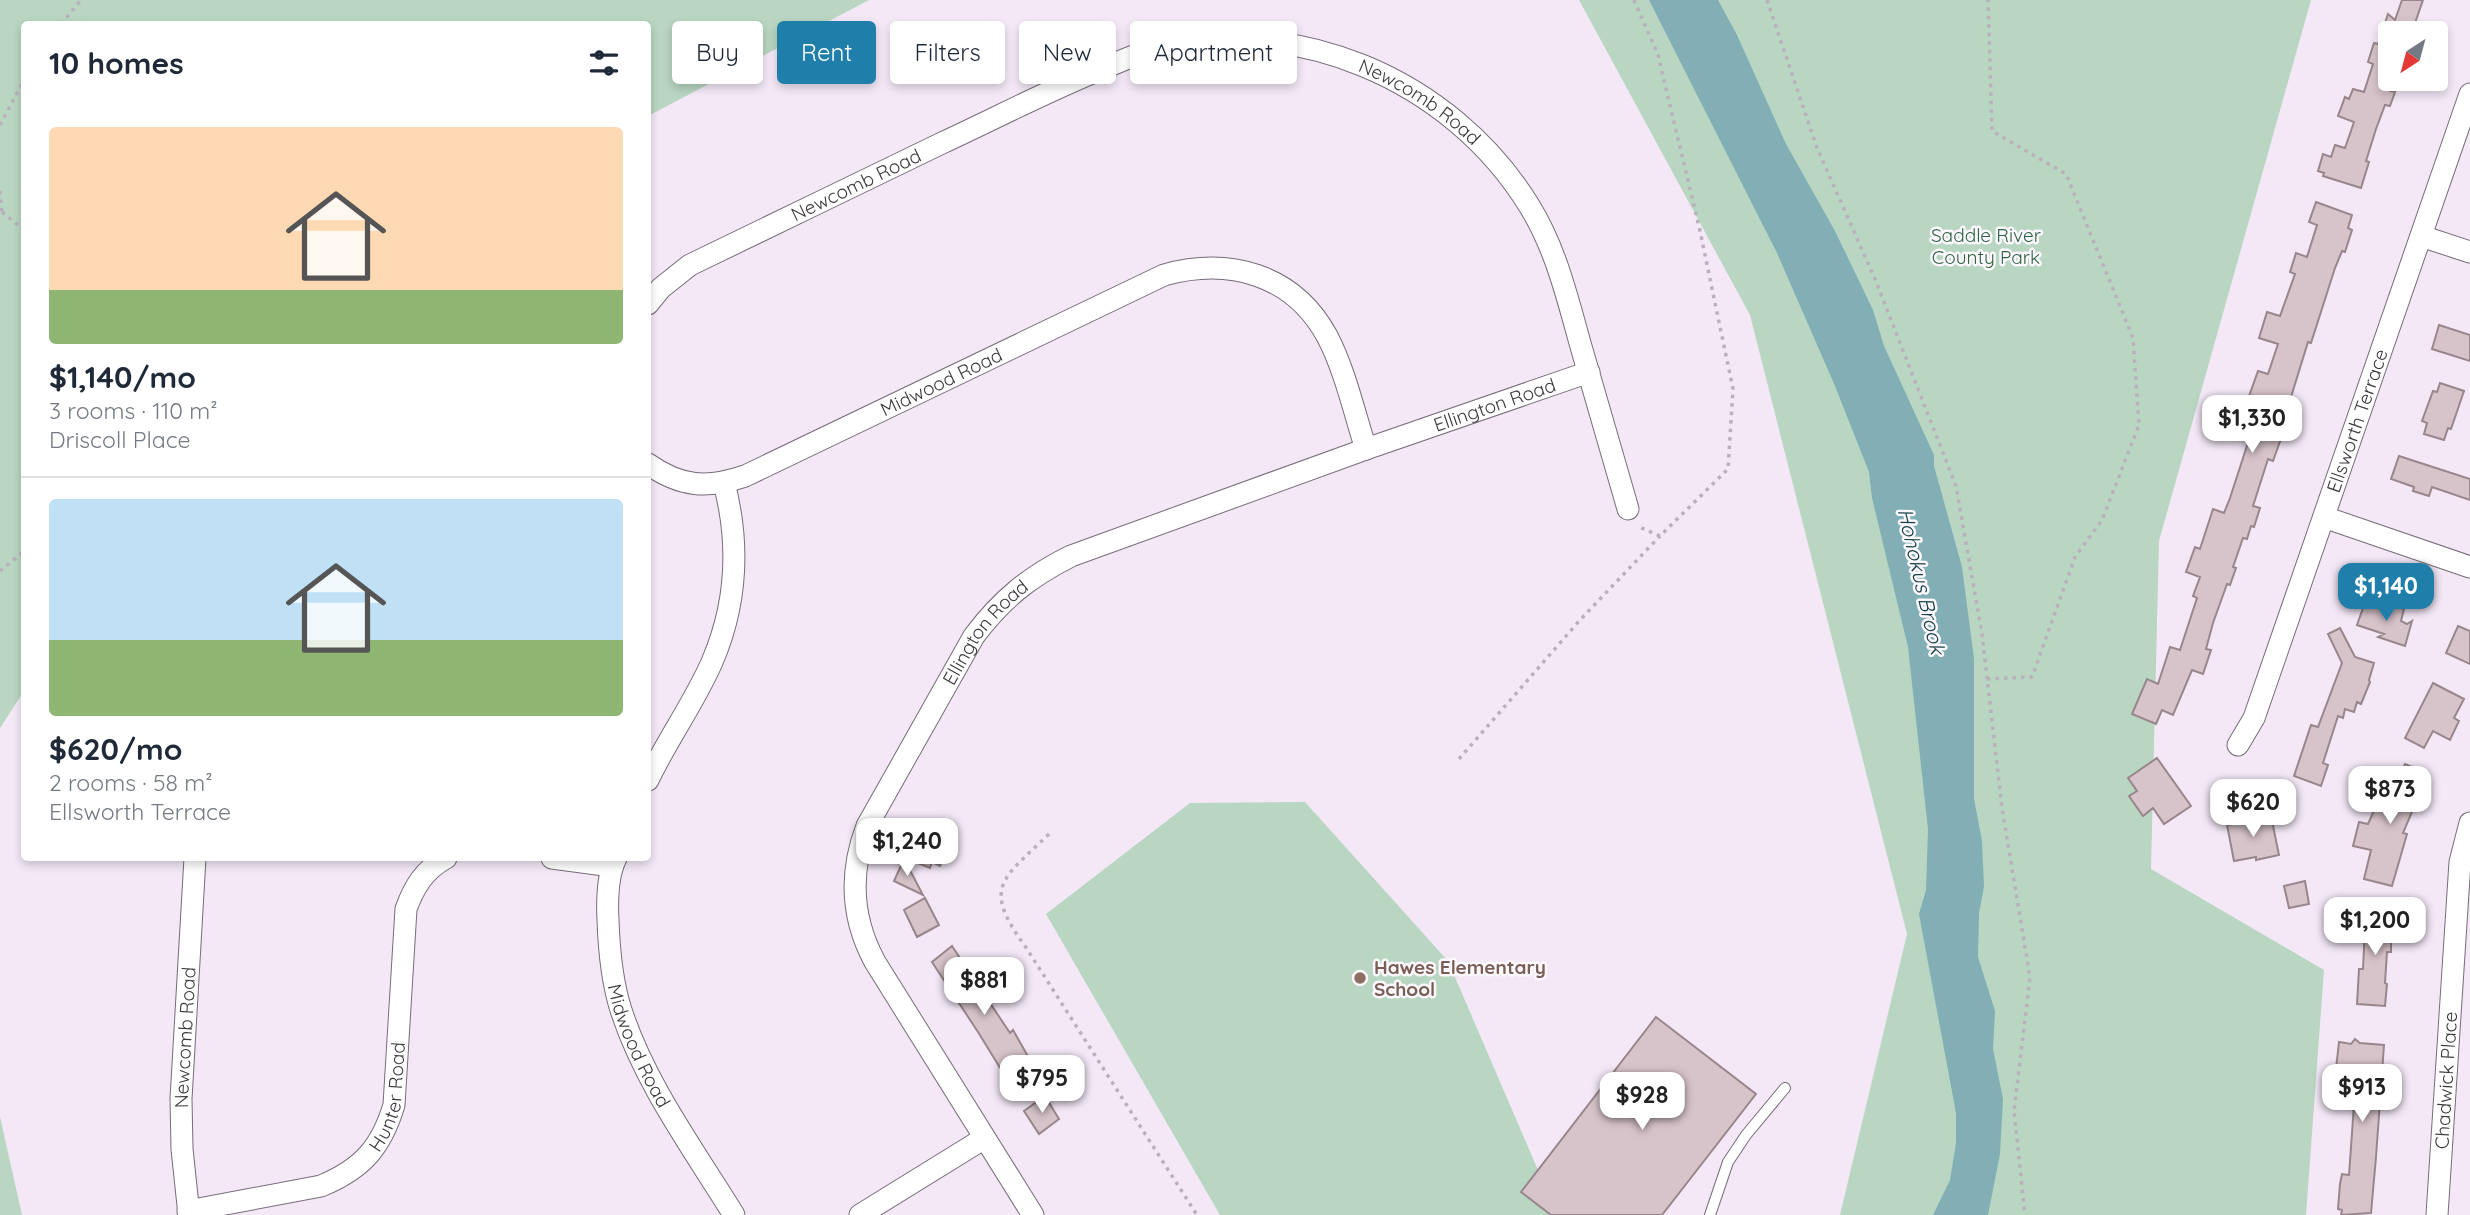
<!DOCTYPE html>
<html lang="en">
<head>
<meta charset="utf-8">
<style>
  body { margin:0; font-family:Quicksand,sans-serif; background:#f6f6f7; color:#1f2937; height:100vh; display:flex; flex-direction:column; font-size:26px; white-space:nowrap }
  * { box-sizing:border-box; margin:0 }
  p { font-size:23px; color:#747a83 }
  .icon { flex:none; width:38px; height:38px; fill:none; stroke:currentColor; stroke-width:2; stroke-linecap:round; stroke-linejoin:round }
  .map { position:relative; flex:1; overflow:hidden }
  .panel { position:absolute; left:21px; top:21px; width:630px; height:840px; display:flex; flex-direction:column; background:#fff; border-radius:7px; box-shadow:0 4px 10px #0003 }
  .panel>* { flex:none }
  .banner { position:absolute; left:672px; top:21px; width:665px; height:63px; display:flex; gap:14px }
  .needle { width:46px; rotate:216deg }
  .buttons { position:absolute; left:2378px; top:21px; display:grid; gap:14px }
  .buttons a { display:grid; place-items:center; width:70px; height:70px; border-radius:7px; background:#fff; box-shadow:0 4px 10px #0003; font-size:35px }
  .price { position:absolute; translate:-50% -60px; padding:0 16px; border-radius:14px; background:#fff; color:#222; font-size:23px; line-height:46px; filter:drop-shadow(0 2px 4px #0008) }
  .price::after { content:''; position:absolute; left:50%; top:42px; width:21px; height:16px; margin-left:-10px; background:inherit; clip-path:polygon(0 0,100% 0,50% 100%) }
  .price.active { background:#1f7eaa; color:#fff }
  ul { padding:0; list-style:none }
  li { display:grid; align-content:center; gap:14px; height:371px; padding:0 28px }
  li+li { border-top:2px solid #e0e1e3 }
  li span { display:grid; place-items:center; height:217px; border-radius:7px; color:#555 }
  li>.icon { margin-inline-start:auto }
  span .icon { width:126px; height:126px; fill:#fffc; stroke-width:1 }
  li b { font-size:30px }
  h2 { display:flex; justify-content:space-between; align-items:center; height:84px; padding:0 28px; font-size:30px }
  .pill { padding:0 24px; border-radius:7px; background:#fff; box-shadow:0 4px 10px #0003; font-size:24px; line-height:63px }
  .pill.active { background:#1f7eaa; color:#fff }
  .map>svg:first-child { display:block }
  .green { fill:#b8d6c1 }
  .water { fill:#81afb5 }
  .building { fill:#d7c4ca; stroke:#98868c; stroke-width:2 }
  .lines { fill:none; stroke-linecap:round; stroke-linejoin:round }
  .service-casing { stroke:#776c79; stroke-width:12 }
  .minor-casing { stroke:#776c79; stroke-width:23 }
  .path { stroke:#bab0bc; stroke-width:3.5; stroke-dasharray:3.5 5; stroke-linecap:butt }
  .service { stroke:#fff; stroke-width:10 }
  .minor { stroke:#fff; stroke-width:21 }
  .education-dot { fill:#8d6e63; stroke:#fdf8fe; stroke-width:2.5 }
  .labels { text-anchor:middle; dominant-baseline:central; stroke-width:5; stroke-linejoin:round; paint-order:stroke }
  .street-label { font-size:19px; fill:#3c373d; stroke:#fdf8fe }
  .park-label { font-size:19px; fill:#2e6442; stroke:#fdf8fe }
  .education-label { font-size:19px; font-weight:bold; fill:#785e54; stroke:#fdf8fe; text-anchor:start }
  .water-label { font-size:21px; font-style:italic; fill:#164146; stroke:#fdf8fe }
</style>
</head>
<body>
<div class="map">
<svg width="2470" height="1215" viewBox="0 0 2470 1215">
  <rect width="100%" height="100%" fill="#f4e8f7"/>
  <path class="green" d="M0 0H869L648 116V24H24V691L0 728Z
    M1579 0H2311L2159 541 2151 869 2324 970 2306 1215H1840L1907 934 1750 315Z
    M1305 802 1448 961 1538 1170 1550 1215H1220L1046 914 1190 803Z
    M0 1117 22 1215H0Z"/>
  <path class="water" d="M1649 0H1718L1737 35 1786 144 1835 231 1873 310 1884 346 1934 455V466L1962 567 1974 659V799L1982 841 1984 887 1979 913 1978 957 1995 1011 1993 1049 2003 1099 2000 1154 1988 1215H1933L1950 1180 1956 1143V1113L1919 914 1926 890 1928 829 1908 647 1872 498 1869 472 1835 386 1777 253Z"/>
  <path class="building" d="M2402 0H2423L2414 26 2428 31 2427 33H2390V91L2395 92 2390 106 2385 105 2376 129 2366 161 2369 162 2361 188 2323 176 2324 173 2318 171 2323 154 2331 157 2335 145 2345 148 2354 122 2338 116 2345 97 2349 99 2353 89 2364 92 2373 64 2368 62 2374 43 2378 44 2388 14 2395 20Z
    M2316 202 2352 215 2348 228 2352 230 2345 252 2342 251 2335 268 2311 343 2308 342 2287 410 2291 411 2273 461 2268 459 2253 506 2260 508 2254 527 2251 526 2247 539 2243 538 2233 567 2236 568 2230 585 2227 584 2213 623 2206 649 2211 650 2203 674 2192 670 2173 715 2162 710 2156 724 2132 714 2147 679 2158 684 2170 647 2180 650 2197 598 2193 596 2200 577 2186 572 2195 547 2200 549 2213 509 2224 513 2230 498 2256 418 2243 413 2258 371 2268 374 2278 344 2259 338 2267 312 2280 316 2295 274 2290 272 2296 253 2307 257 2317 225 2309 222Z
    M2439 325 2470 335V361L2432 349Z
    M2440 383 2464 391 2451 429 2448 428 2444 440 2424 434 2427 423 2422 421 2433 391 2437 392Z
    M2399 456 2470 479V500L2432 487 2429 496 2413 491 2414 487 2391 479Z
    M2365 602 2386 609 2387 604 2404 609 2401 621 2407 624 2412 621 2405 646 2378 637 2384 634 2357 625Z
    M2458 626 2470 631V664L2446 653Z
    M2340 628 2355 657 2374 663 2369 680 2370 682 2361 704 2357 702 2354 712 2345 709 2343 718 2338 716 2323 763 2328 765 2321 786 2294 776 2311 725 2318 727 2342 663 2328 634Z
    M2433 683 2464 699 2454 718 2459 721 2450 740 2433 731 2424 748 2405 738Z
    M2157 758 2191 806 2164 824 2153 808 2143 816 2129 796 2137 791 2128 778Z
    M2405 764 2428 774 2403 833 2407 834 2392 886 2364 879 2371 850 2353 846 2359 822 2368 824 2388 779 2397 783Z
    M2271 816 2279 855 2256 860V857L2234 861 2227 825Z
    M918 830 942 841 941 844 948 847 940 866 932 862 930 868 905 858Z
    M904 859 923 895 894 881Z
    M2305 881 2309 904 2289 908 2284 886Z
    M925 898 939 925 917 937 904 910Z
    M2366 906 2391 907V952H2387L2385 983 2387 984 2385 1006 2357 1004 2359 969H2363Z
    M952 946 1010 1033 1013 1030 1034 1067 1010 1084 978 1032 932 962Z
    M1656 1017 1756 1094 1662 1215H1551L1521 1192Z
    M2355 1039 2360 1043 2384 1045 2376 1157 2371 1213 2341 1215 2342 1210 2338 1209 2340 1184 2342 1174 2349 1175 2356 1077 2342 1076 2336 1069 2339 1042 2351 1044Z
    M1045 1096 1059 1119 1039 1134 1024 1111Z"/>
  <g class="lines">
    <g class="service-casing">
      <path id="service" d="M1710 1215 1728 1162 1746 1135 1785 1088"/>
    </g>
    <g class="minor-casing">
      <g id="minor">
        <path d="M2421 236 2470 252"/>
        <path id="s1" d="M648 304 661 288 690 265C774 224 858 184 942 143 996 118 1049 90 1104 68 1117 63 1131 56 1145 52 1292 10 1452 79 1530 207 1557 251 1568 301 1582 350 1597 403 1613 456 1628 509"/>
        <path id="s2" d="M648 464C681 487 707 489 745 476L1164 275C1229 257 1293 274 1327 336 1345 370 1354 412 1366 449"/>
        <path d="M2324 517 2470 567"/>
        <path id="s3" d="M2238 745 2254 718 2470 94"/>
        <path d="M648 780C667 740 694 703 712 662 737 604 740 544 724 483"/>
        <path d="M552 858 612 866"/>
        <path id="s4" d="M616 858C607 876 607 900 608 920 609 950 612 982 621 1010 645 1084 694 1150 734 1215"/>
        <path id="s5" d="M188 1211 321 1186C362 1169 381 1148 394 1105L406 909C414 887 424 870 446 858"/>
        <path id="s6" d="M189 1215 182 1149 181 1099 195 858"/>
        <path d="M860 1215 983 1139"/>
        <path id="s7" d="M1033 1215 875 962C851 918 849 873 867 826L974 636C1002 599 1029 577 1071 556L1366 449 1589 372"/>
        <path id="s8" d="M2437 1215 2460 862 2470 823"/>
      </g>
    </g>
    <path class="path" d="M1634 0 1658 55 1700 231 1733 389 1728 469 1660 536 1637 526
      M1767 0 1817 148 1875 279 1956 486 1982 634 2002 808 2030 977 2014 1111 2025 1215
      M61 24 81 0
      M0 125 24 80
      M0 191 2 212
      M2 212 24 230
      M0 571 24 551
      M1987 679 2032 677 2075 557 2102 520 2139 425 2133 338 2066 174 1992 131 1988 0
      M1459 759 1580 620 1660 536
      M1049 834C1003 879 981 886 1025 946L1197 1215"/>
    <use href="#service" class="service"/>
    <use href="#minor" class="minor"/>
  </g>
  <circle class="education-dot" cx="1360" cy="978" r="7"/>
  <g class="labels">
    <g class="street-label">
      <text stroke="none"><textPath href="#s1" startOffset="850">Newcomb Road</textPath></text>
      <text stroke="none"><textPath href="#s1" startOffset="242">Newcomb Road</textPath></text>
      <text stroke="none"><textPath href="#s2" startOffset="320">Midwood Road</textPath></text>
      <text stroke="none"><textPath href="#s7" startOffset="1234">Ellington Road</textPath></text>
      <text stroke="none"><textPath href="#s3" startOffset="346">Ellsworth Terrace</textPath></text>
      <text stroke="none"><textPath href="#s7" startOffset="667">Ellington Road</textPath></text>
      <text stroke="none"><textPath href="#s6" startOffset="178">Newcomb Road</textPath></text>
      <text stroke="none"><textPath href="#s4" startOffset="194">Midwood Road</textPath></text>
      <text stroke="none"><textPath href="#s8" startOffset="135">Chadwick Place</textPath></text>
      <text stroke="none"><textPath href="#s5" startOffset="256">Hunter Road</textPath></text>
    </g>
    <g class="park-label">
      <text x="1986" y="235">Saddle River<tspan x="1986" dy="22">County Park</tspan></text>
    </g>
    <g class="education-label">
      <text x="1374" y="967">Hawes Elementary<tspan x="1374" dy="22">School</tspan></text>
    </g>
    <g class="water-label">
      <text transform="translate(1922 581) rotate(77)">Hohokus Brook</text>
    </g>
  </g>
</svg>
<div class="buttons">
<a><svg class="needle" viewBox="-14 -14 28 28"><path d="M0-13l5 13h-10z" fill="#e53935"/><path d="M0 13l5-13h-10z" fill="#747a83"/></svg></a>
</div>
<b class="price" style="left:2252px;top:455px">$1,330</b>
<b class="price active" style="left:2386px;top:623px">$1,140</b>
<b class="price" style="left:2390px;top:826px">$873</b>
<b class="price" style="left:2253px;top:839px">$620</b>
<b class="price" style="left:907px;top:878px">$1,240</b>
<b class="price" style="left:2375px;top:957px">$1,200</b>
<b class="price" style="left:984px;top:1017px">$881</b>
<b class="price" style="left:1042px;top:1115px">$795</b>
<b class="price" style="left:2362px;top:1124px">$913</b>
<b class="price" style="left:1642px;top:1132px">$928</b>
<div class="banner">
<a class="pill">Buy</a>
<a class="pill active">Rent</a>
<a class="pill">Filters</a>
<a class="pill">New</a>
<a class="pill">Apartment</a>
</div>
<section class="panel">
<h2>10 homes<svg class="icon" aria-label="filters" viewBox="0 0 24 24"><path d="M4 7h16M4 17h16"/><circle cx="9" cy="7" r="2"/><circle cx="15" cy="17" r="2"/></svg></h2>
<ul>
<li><span style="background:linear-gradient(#ffd9b3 75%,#8fb573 0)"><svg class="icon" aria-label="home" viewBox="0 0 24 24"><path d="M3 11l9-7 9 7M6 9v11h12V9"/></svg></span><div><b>$1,140/mo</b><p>3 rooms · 110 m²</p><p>Driscoll Place</p></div></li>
<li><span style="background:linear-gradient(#bfe0f5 65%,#8fb573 0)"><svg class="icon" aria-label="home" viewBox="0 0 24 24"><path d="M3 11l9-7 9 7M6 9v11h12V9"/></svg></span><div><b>$620/mo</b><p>2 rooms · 58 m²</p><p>Ellsworth Terrace</p></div></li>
</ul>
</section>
</div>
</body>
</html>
